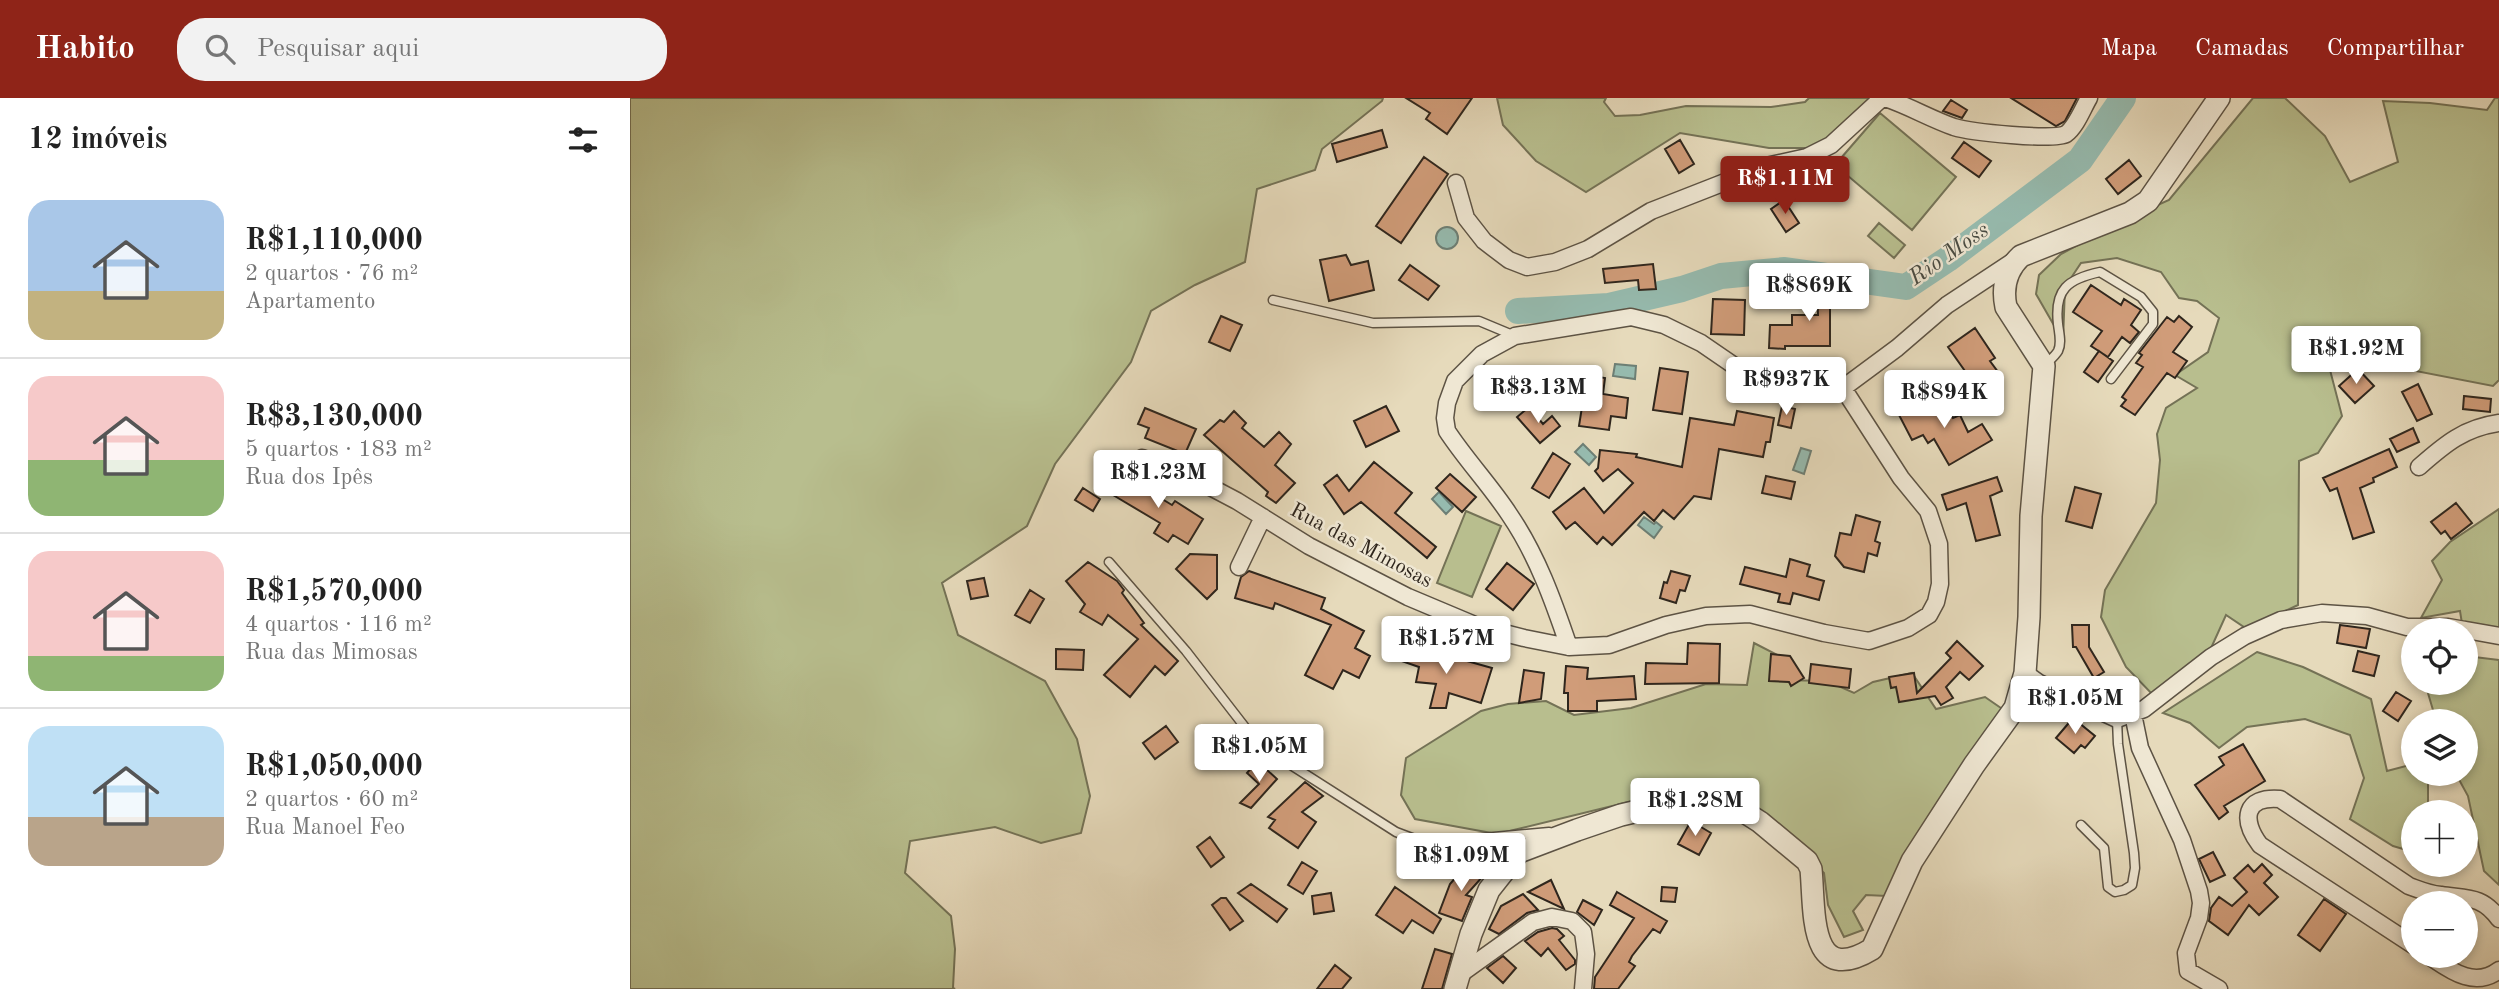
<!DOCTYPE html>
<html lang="pt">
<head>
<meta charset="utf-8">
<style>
  body { margin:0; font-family:"Old Standard TT",serif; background:#f2f2f2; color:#222; height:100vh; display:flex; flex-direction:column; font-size:26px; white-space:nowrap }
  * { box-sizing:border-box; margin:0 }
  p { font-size:23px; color:#767676 }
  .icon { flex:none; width:38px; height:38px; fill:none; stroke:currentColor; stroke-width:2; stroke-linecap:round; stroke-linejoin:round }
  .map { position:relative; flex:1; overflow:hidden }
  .sheet { display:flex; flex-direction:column; background:#fff; width:630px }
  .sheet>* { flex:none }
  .buttons { position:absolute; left:1771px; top:520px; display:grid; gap:14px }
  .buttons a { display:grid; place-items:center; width:77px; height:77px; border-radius:50%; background:#fff; box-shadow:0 4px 10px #0003; font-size:35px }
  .price { position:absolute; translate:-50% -60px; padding:0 16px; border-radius:7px; background:#fff; color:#222; font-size:23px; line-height:46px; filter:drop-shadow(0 2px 4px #0008) }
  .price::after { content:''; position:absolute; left:50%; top:42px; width:21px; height:16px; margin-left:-10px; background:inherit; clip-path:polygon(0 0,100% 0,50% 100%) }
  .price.current { background:#8f2418; color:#fff }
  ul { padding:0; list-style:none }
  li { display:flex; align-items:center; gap:21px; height:175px; padding:0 28px }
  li+li { border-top:2px solid #e0e0e0 }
  li span { display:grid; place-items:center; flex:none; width:196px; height:140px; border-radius:21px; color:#555 }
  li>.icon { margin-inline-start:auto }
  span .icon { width:84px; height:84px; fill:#fffc; stroke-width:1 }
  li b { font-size:30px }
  h2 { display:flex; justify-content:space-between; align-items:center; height:84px; padding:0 28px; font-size:30px }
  header { display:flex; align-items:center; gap:42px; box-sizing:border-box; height:98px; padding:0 35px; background:#8f2418; color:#fff }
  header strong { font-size:33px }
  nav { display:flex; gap:38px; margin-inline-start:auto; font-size:24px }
  .search { width:490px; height:63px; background:#f2f2f2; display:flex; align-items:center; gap:18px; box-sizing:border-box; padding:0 24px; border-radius:28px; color:#767676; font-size:26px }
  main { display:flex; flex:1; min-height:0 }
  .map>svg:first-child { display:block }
  .green { fill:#b8be8e; stroke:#747256; stroke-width:2 }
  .water { fill:#96bbaf; stroke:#6d7f75; stroke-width:2 }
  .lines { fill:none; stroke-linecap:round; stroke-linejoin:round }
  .river { stroke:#96bbaf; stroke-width:26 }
  .building { fill:#d09c79; stroke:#2f261d; stroke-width:2 }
  .service-casing { stroke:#5d5344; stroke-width:11 }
  .minor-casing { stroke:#5d5344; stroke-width:19 }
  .tertiary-casing { stroke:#5d5344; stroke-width:24 }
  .service { stroke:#efe7d3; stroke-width:8 }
  .minor { stroke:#efe7d3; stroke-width:16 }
  .tertiary { stroke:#efe7d3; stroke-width:21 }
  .labels { text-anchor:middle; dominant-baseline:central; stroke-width:5; stroke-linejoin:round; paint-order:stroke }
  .street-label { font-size:21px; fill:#2f261d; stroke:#efe7d3 }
  .water-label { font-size:23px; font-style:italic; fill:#494b42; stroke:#efe7d3 }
</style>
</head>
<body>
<header>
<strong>Habito</strong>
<div class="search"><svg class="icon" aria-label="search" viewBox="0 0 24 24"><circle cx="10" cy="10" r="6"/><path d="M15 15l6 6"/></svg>Pesquisar aqui</div>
<nav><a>Mapa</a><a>Camadas</a><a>Compartilhar</a></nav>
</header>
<main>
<section class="sheet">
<h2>12 imóveis<svg class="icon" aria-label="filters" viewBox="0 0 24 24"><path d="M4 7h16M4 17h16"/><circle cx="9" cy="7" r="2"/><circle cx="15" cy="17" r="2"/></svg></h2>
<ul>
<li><span style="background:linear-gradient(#a9c7e8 65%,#c2b280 0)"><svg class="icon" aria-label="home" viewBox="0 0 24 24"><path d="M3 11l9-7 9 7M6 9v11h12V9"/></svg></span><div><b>R$1,110,000</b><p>2 quartos · 76 m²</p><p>Apartamento</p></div></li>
<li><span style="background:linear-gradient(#f6c9c9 60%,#8fb573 0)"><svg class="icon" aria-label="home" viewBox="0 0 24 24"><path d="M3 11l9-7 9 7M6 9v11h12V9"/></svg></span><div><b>R$3,130,000</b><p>5 quartos · 183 m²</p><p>Rua dos Ipês</p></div></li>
<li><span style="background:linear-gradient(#f6c9c9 75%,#8fb573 0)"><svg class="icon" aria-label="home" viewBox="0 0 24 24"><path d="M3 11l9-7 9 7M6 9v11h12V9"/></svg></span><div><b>R$1,570,000</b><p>4 quartos · 116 m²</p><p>Rua das Mimosas</p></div></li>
<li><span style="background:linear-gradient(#bfe0f5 65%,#b9a48a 0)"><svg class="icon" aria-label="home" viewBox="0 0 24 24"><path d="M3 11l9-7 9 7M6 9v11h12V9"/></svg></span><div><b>R$1,050,000</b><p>2 quartos · 60 m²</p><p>Rua Manoel Feo</p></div></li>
</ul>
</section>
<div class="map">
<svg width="1869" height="891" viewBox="0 0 1869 891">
  <rect width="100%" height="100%" fill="#e6dabb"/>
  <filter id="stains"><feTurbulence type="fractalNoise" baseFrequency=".00286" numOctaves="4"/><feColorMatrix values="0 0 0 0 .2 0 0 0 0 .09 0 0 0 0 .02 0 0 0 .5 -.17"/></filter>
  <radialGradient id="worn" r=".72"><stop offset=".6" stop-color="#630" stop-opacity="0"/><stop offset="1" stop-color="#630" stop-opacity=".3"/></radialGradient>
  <path class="green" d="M0 0H753L752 3 692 51 685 72 627 91 615 164 565 187 521 213 501 264 425 366 397 428 312 485 328 537 415 583 447 641 460 698 451 735 411 745 365 729 280 743 275 775 321 818 325 851 323 890 325 891H0Z
    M867 0H976L974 4 985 18 1010 17 1056 8 1141 9 1175 4 1179 0H1255L1239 18 1179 50H1139L1050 35 956 94 906 63 873 27Z
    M1623 0H1655L1695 38 1720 84 1768 64 1753 3 1800 5 1857 12 1865 0H1869V282L1863 288 1719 260 1700 272 1712 318 1688 355 1669 363 1668 507 1617 531 1596 517 1577 559 1523 597 1496 569 1471 519 1475 492 1526 405 1530 362 1527 336 1536 310 1567 290 1545 277 1578 254 1589 220 1567 203 1549 200 1531 174 1487 160 1451 165 1435 189 1433 243 1406 196 1409 177 1431 156 1490 124 1539 102Z
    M1250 15 1326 79 1282 132 1205 67Z
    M1249 125 1275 147 1264 160 1238 138Z
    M1869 411V542L1833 532 1830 513 1791 520 1812 482 1802 463 1820 444Z
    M836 413 871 428 842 499 807 485Z
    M1124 545 1151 559 1153 582 1197 583 1224 595 1243 584 1282 575 1306 611 1355 599 1381 617 1257 798 1236 797 1223 813 1233 832 1214 839 1198 807 1194 775 1131 717 1082 693 1015 700 867 736 785 721 771 697 776 660 851 613 878 606 916 603 944 617 1001 610 1076 586 1117 587Z
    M1627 554 1673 569 1741 601 1757 673 1780 667 1783 648V676H1798V714H1783V754L1763 748 1720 721 1734 680 1720 637 1675 621 1617 629 1589 650 1560 625 1533 615Z
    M1836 558 1869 562V787L1854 773 1838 698 1826 676H1836V623H1795L1803 612 1795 585 1836 584Z"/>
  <path class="water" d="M806 140a11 11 0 1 1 22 0a11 11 0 1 1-22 0Z
    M985 266 1006 268 1005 281 983 278Z
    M953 346 966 359 959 367 945 354Z
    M1171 350 1181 353 1174 376 1163 372Z
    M809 394 823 409 816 416 802 401Z
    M1014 419 1024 426 1026 424 1032 429 1024 440 1008 427Z"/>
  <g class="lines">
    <path class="river" d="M888 213 979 208 1052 191 1091 178 1155 172 1276 189 1318 161 1450 62 1493 0"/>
  </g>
  <path class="building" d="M776 0H842L817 36 796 21 800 15Z
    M1381 0H1447L1435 23 1426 28Z
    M1321 2 1337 12 1332 20 1313 13Z
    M752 32 757 49 707 64 702 46Z
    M1050 42 1064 66 1049 75 1035 51Z
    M1334 44 1361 63 1349 79 1322 60Z
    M794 59 818 76 771 145 746 128Z
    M1499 62 1511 78 1488 96 1476 81Z
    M1154 102 1169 125 1156 134 1141 111Z
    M716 157 721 167 738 163 744 192 699 203 690 162Z
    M1023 166 1026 191 1009 192 1008 182 975 185 973 171Z
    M780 167 809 188 798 202 769 182Z
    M1187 186H1208V193H1212V208H1200V248H1155V251L1139 250 1140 227H1162V217H1188Z
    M1461 187 1491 207 1494 201 1511 212 1501 227 1509 234 1500 245 1492 239 1478 259 1461 248 1472 233 1443 214Z
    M1083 201 1115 202 1114 237 1081 236Z
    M591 218 612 227 600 253 579 244Z
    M1549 218 1562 229 1543 254 1557 263 1545 280 1537 275 1505 317 1491 308 1496 302 1492 299 1513 269 1506 265 1512 257 1509 255 1537 219 1544 224Z
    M1345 230 1365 260 1360 263 1371 278 1346 294 1339 284 1342 283 1318 249Z
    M1469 253 1483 263 1468 284 1454 274Z
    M1030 270 1058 274 1052 316 1023 312Z
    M1728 271 1744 288 1725 305 1709 288Z
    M956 277 975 280 973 296 998 300 996 320 981 318 979 332 949 328 952 309H940L942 293 954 295Z
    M1788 286 1802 316 1787 323 1772 294Z
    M1834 298 1861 301 1860 314 1833 311Z
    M1309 301 1311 306 1315 305 1323 320 1330 317 1338 334 1352 326 1362 342 1319 367 1304 341 1298 345 1293 337 1282 342 1269 317 1291 305 1292 309Z
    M756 308 769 333 736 349 724 323Z
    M1152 308 1165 311 1161 330 1148 327Z
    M899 309 913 326 922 318 930 328 910 345 887 319Z
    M515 310 566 331 555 356 515 340 519 330 508 326Z
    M604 313 616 325 612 330 634 349 649 334 661 346 645 367 665 385 646 405 636 398 638 394 574 337 590 322 594 324Z
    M1107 313 1144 320 1140 344H1136L1133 359 1089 351 1081 401 1064 398 1044 421 1033 412 1024 423 1014 414 982 447 973 439 967 446 945 424 936 431 923 414 954 390 974 415 1003 385 988 371 973 383 965 373 968 370 970 352 1007 356 1006 359 1052 369 1060 320 1104 327Z
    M1783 330 1789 344 1767 354 1760 341Z
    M1759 351 1767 369 1743 380 1744 384 1730 390 1744 434 1723 441 1707 390 1700 393 1693 380Z
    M923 355 940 366 919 400 902 390Z
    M744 364 782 395 765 415 806 449 797 460 731 404 714 416 694 387 707 377 719 393Z
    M489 375 542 407 545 403 573 421 558 446 543 437 538 444 524 435 530 425 478 394Z
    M820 376 846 399 832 414 806 390Z
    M1136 378 1165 384 1161 401 1132 395Z
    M1367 379 1372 393 1360 398 1370 437 1346 443 1336 405 1317 412 1312 397Z
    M1445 389 1471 396 1462 430 1436 423Z
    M453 390 470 401 463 413 445 402Z
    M1826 405 1842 425 1821 441 1815 433 1811 436 1801 424Z
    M1226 417 1250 424 1245 443 1250 445 1247 458 1238 455 1234 474 1214 469 1205 458 1210 435 1221 437Z
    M560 456 587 457V491L577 501 546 471Z
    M1160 461 1180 467 1177 478 1194 483 1189 502 1163 495 1160 506 1148 504 1150 496 1110 486 1115 469 1156 479Z
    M458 464 487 483 494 492 492 495 514 525 511 527 548 563 535 577 525 568 500 599 474 577 508 541 478 517 472 527 450 514 455 506 436 483Z
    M877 465 904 486 883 512 856 491Z
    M619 473 695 500 691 511 734 533 725 550 740 558 729 580 713 572 703 591 675 577 701 527 645 505 643 511 605 500 611 479Z
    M1041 473 1060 478 1055 493 1050 492 1046 505 1030 500 1034 484 1037 485Z
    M354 480 358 498 341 501 337 483Z
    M400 492 414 501 400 525 385 517Z
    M1442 527H1459V549L1474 574 1464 580 1446 549H1443Z
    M1710 527 1740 531 1736 550 1707 545Z
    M1327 543 1353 568 1339 582 1330 574 1316 589 1323 600 1311 607 1305 598 1269 604 1266 589 1261 590 1259 579 1284 575 1287 595 1321 560 1316 555Z
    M762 544 782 551 780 557 837 563 862 570 851 605 819 595 816 610H800L806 586 786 584 789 569 757 558Z
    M1058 545 1090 546 1089 585 1015 586 1016 565 1057 566Z
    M426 551 454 552 453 572 426 571Z
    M1728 553 1749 558 1744 578 1723 573Z
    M1141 556 1160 558 1174 580 1161 588 1159 584 1139 583Z
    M1181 566 1221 571 1219 590 1179 585Z
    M936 568 958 570 957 581 1004 578 1006 601 967 603V613H938V595H934Z
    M894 572 914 575 911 601 889 605Z
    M1766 594 1781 603 1768 623 1753 613Z
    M1443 620 1465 638 1455 650 1451 647 1444 655 1426 640Z
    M536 628 548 644 525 661 513 645Z
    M1613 646 1635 683 1594 708 1598 714 1589 721 1565 687 1594 667 1589 659Z
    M627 663 647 681 621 710 610 705 629 686 617 675Z
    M675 684 693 698 672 714 686 724 668 750 639 730 645 722 638 719Z
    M1061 723 1081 735 1069 757 1048 746Z
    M580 739 594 759 581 769 567 749Z
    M1583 754 1595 777 1580 784 1569 761Z
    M672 764 687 773 673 796 658 787Z
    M839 764 854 777 836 797 842 799 832 823 809 815 820 786Z
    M1632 766 1642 777 1634 785 1648 799 1629 817 1619 807 1598 837 1579 823 1581 810 1589 799 1602 808 1617 794 1604 780 1618 767 1624 774Z
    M921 782 934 811 898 794Z
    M621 786 657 811 647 824 608 795Z
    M765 789 811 821 803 835 782 822 773 835 746 817Z
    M1032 789 1047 790 1045 804 1031 803Z
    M987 794 1037 823 1030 835 1023 831 1002 858 999 864 1005 868 988 891H964L965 879 1004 820 980 807Z
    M701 795 704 813 684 816 682 798Z
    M893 796 908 812 897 815 869 836 859 831 871 808Z
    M591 800H596L613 823 600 832 582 807Z
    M1694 801 1716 816 1690 853 1668 837Z
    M953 802 972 812 964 827 947 814Z
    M922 830 927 831 934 838 929 842 945 862V866L936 872 918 850 911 858 895 843 908 834Z
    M805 851 822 856 812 891H792Z
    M873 858 886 870 873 885 857 870Z
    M705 867 721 880 712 891H687Z"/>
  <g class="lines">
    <g class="service-casing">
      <path id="service" d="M643 202 743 225 849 223 885 238
        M1416 266C1420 262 1425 258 1428 253 1432 245 1429 235 1428 226 1424 191 1438 181 1470 174L1511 199 1523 214V226L1481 281
        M479 464 556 553 628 646 766 734 803 748 842 741 919 734
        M1451 727 1474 750 1478 789 1485 794 1494 792 1502 787 1505 770 1504 755 1488 646 1487 621"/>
    </g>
    <g class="minor-casing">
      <path id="minor" d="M1255 0C1279 8 1301 21 1324 29 1340 34 1424 43 1436 36 1446 29 1453 10 1459 0
        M826 85 836 120 854 143 879 162 897 169 925 164 958 151 1021 113 1136 68 1177 59 1201 47 1252 0
        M512 360 552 374 607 403 679 448 778 499 847 528 894 540 939 549 979 547 1036 527 1076 518 1120 516 1194 535 1239 543 1278 530 1299 517 1306 504 1310 486 1309 446 1298 413 1271 380 1213 290
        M1789 369C1815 346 1834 330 1869 325
        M609 469 633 419
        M1836 532 1869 538
        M939 549C923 502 907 457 879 416 860 387 836 362 817 333L815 320 817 305 825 283 852 256 885 238 1001 219 1034 227 1071 245 1106 269 1154 289 1213 290 1267 250 1317 207 1385 162
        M1395 575 1409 585 1487 621 1514 611 1581 559 1615 538 1651 522 1692 515 1737 518 1777 529H1818L1835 532
        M1503 616 1510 650 1552 742 1569 793 1571 805 1569 820 1556 855 1558 873 1589 891
        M1783 847 1630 747C1611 722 1614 698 1650 701L1779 788C1790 792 1799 796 1811 797 1836 801 1852 797 1869 821
        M1799 858C1820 872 1844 891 1869 872
        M829 877 903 824 922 819 942 823 953 834 956 856 953 891"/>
    </g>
    <g class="tertiary-casing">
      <path id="tertiary" d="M825 891 841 836 859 792 889 754 947 732 991 717 1025 709 1061 702 1085 703 1108 710 1130 724 1177 763 1181 771C1185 812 1178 890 1242 851L1282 763 1344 667 1385 610 1395 575 1399 519 1401 418 1414 268 1376 209C1372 190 1376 172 1391 158L1500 115 1518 103 1589 0"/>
    </g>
    <use href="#service" class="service"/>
    <use href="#minor" class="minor"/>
    <use href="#tertiary" class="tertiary"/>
  </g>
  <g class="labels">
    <g class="street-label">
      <text transform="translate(731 448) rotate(28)">Rua das Mimosas</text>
    </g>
    <g class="water-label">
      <text transform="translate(1319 156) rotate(-35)">Rio Moss</text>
    </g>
  </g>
  <rect width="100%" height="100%" filter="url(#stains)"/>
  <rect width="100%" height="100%" fill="url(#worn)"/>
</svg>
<div class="buttons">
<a><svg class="icon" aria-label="locate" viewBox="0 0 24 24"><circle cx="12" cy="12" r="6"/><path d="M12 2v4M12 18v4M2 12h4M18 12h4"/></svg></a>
<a><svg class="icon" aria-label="layers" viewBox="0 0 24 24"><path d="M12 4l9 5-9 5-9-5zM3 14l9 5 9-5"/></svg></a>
<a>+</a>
<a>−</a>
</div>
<b class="price current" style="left:1155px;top:118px">R$1.11M</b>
<b class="price" style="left:1179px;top:225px">R$869K</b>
<b class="price" style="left:1726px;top:288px">R$1.92M</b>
<b class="price" style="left:1156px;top:319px">R$937K</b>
<b class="price" style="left:908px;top:327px">R$3.13M</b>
<b class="price" style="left:1314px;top:332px">R$894K</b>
<b class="price" style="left:528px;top:412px">R$1.23M</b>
<b class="price" style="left:816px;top:578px">R$1.57M</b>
<b class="price" style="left:1445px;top:638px">R$1.05M</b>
<b class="price" style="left:629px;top:686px">R$1.05M</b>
<b class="price" style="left:1065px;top:740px">R$1.28M</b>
<b class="price" style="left:831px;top:795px">R$1.09M</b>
</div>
</main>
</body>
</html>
